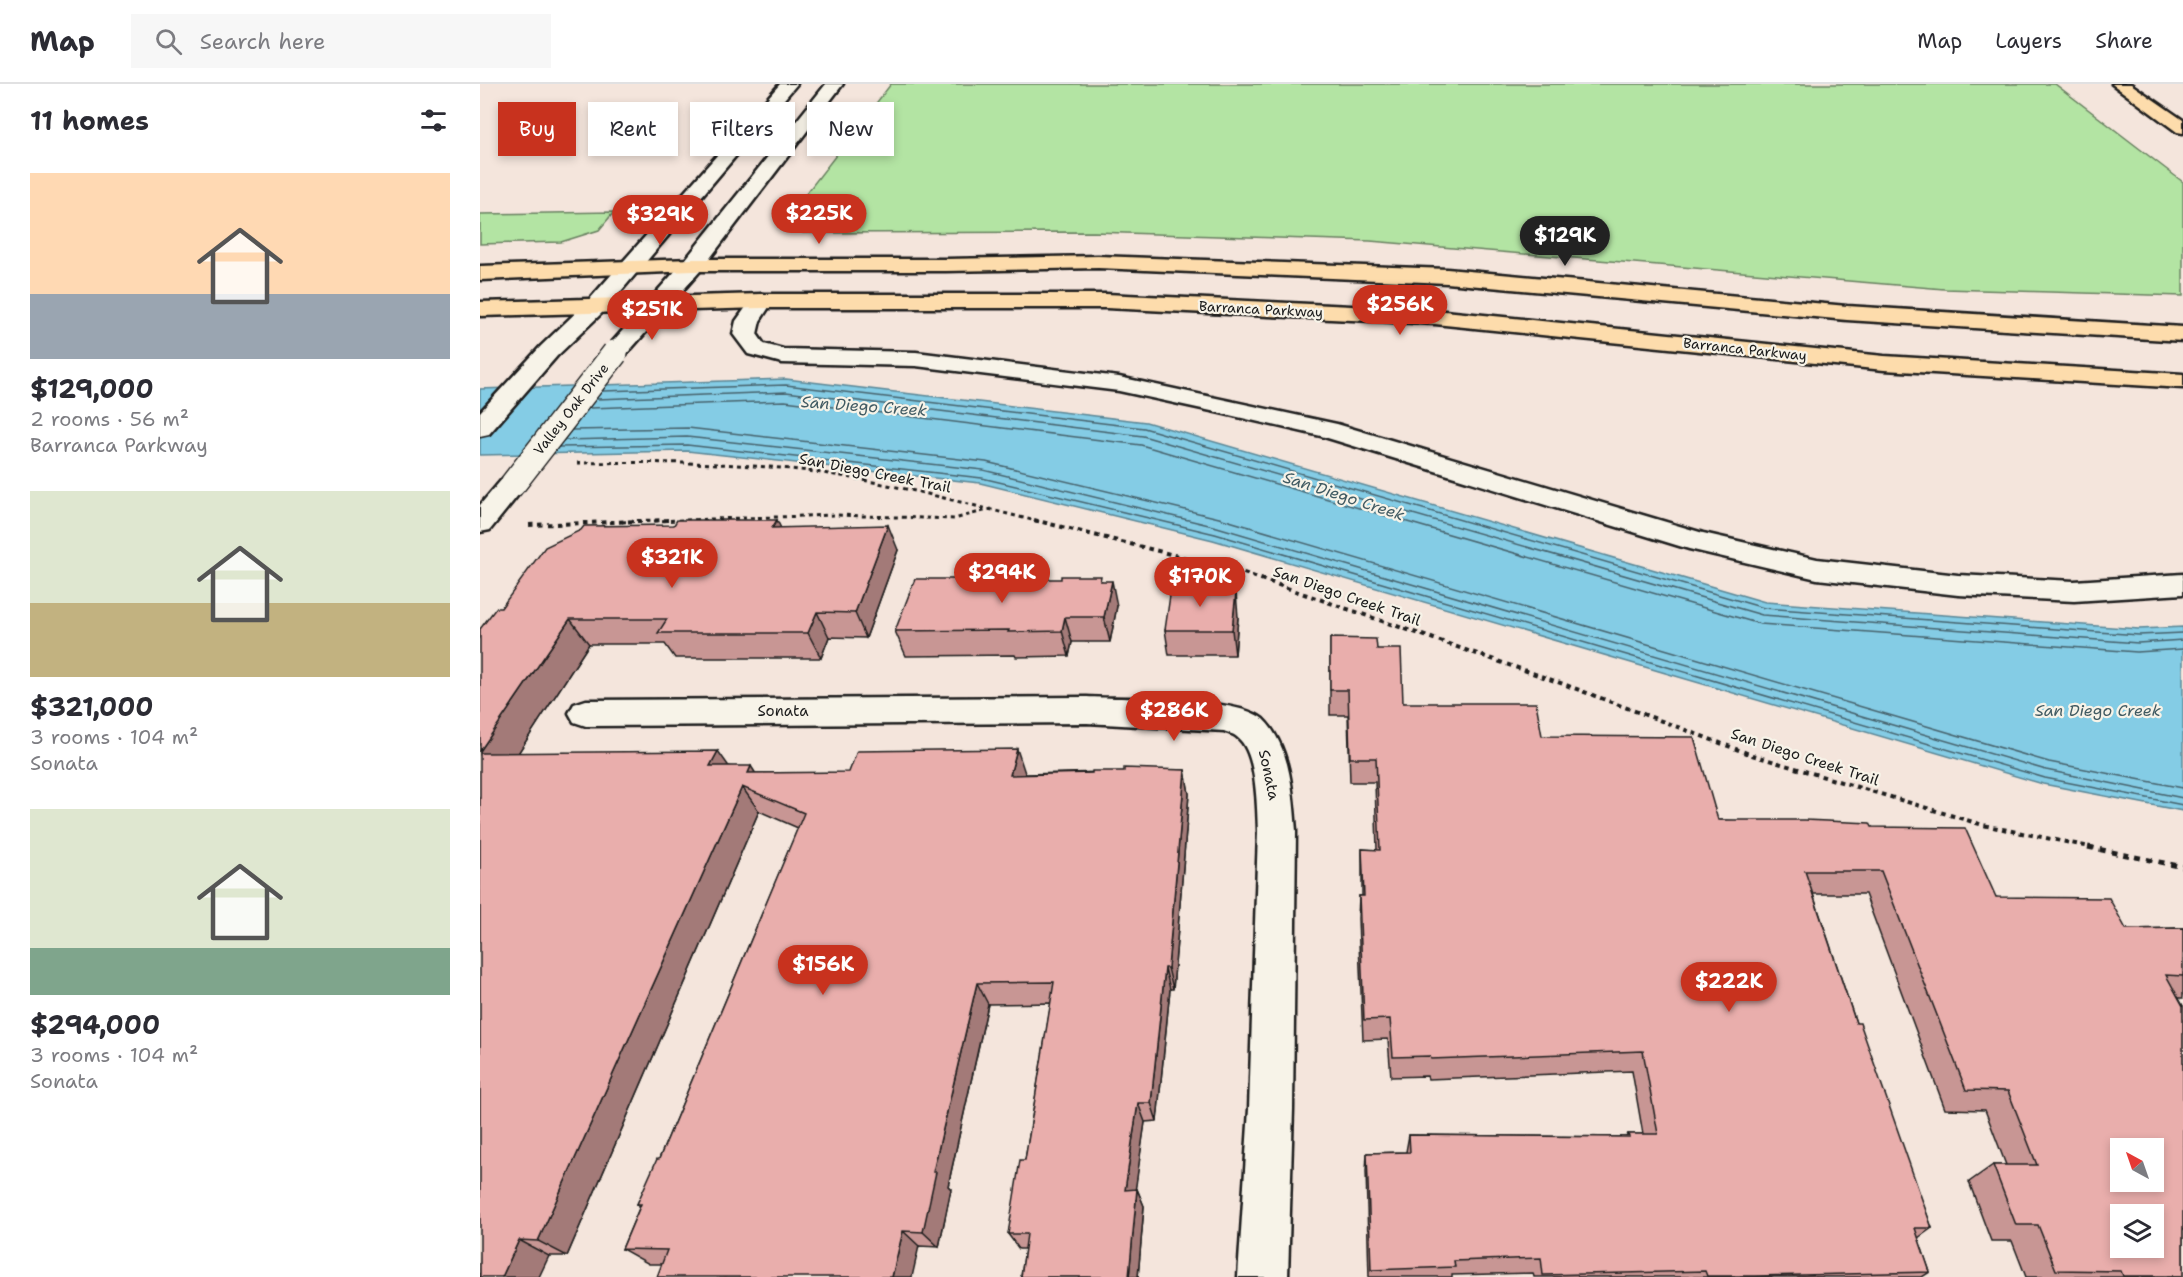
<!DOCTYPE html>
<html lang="en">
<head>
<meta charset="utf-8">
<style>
  body { margin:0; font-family:"Shantell Sans",sans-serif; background:#f7f7f7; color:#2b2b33; height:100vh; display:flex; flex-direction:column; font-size:22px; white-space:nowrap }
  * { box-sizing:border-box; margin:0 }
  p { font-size:20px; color:#7c7c81 }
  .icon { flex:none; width:33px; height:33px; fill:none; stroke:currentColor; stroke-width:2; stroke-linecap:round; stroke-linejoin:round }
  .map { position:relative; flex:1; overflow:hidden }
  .panel { display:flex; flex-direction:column; background:#fff; width:480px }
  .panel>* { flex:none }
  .guide { position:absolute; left:18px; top:18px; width:570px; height:54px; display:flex; gap:12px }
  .needle { width:39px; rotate:320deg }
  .controls { position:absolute; left:1630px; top:1054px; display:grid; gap:12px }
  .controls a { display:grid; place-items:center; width:54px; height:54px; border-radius:0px; background:#fff; box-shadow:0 3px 9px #0003; font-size:30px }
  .price { position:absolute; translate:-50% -51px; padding:0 14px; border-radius:21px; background:#c8321e; color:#fff; font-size:20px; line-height:39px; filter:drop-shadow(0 2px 3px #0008) }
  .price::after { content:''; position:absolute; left:50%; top:36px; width:18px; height:14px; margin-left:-9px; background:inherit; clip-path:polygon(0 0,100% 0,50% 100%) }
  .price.current { background:#222; color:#fff }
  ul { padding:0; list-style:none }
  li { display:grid; align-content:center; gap:12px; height:318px; padding:0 30px }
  li span { display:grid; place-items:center; height:186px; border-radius:0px; color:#555 }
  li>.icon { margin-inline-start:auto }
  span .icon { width:108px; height:108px; fill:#fffc; stroke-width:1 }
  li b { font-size:26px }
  h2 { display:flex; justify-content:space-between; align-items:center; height:72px; padding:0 30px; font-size:26px }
  .pill { padding:0 21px; border-radius:0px; background:#fff; box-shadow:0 3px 9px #0003; font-size:21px; line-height:54px }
  .pill.current { background:#c8321e; color:#fff }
  header { display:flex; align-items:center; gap:36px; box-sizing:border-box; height:84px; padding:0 30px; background:#fff; border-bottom:2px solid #e1e1e2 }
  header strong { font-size:28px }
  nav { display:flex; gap:33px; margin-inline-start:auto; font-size:21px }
  .search { width:420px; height:54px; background:#f7f7f7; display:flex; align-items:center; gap:15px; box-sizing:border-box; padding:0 21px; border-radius:0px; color:#7c7c81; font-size:22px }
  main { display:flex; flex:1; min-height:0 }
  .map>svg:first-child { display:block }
  .green { fill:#b3e4a3; stroke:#688060; stroke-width:1.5 }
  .water { fill:#84cce5; stroke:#5a8695; stroke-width:1.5 }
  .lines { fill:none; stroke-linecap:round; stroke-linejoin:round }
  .shore { stroke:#46626c; stroke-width:1.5 }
  .minor-casing { stroke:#1c1c1c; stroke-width:5 }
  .major-casing { stroke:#1c1c1c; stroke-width:5 }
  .path-far2 { stroke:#1c1c1c; stroke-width:3; stroke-dasharray:4 4; stroke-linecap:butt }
  .path-far1 { stroke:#1c1c1c; stroke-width:4; stroke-dasharray:4.5 4.5; stroke-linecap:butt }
  .path { stroke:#1c1c1c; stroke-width:5; stroke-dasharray:6 6; stroke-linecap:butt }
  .minor { fill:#f7f3e8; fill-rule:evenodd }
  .major { fill:#fddcac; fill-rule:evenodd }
  .minor-bridge-casing { stroke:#1c1c1c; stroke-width:28; stroke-linecap:butt }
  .minor-bridge { stroke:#f7f3e8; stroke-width:25 }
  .wall { fill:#c89694; stroke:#1c1c1c; stroke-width:1.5 }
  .shaded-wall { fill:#a37a78; stroke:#1c1c1c; stroke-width:1.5 }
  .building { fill:#e9aeac; stroke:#1c1c1c; stroke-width:1.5; fill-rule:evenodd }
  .labels { text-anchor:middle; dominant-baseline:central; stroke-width:4.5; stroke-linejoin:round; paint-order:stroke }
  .far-street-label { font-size:14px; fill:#1c1c1c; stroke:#f7f3e8 }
  .street-label { font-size:15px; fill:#1c1c1c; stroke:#f7f3e8 }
  .water-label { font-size:16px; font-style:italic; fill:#405a62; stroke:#f7f3e8 }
</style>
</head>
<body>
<header>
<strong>Map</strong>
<div class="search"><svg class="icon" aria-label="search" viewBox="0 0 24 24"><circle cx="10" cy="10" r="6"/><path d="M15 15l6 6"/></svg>Search here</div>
<nav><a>Map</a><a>Layers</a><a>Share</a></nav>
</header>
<main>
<section class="panel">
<h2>11 homes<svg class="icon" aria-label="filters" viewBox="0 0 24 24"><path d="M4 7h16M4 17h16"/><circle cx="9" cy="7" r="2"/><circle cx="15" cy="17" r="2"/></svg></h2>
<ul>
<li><span style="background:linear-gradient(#ffd9b3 65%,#9aa5b1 0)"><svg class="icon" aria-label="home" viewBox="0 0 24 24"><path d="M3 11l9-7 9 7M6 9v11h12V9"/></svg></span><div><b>$129,000</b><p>2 rooms · 56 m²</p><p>Barranca Parkway</p></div></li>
<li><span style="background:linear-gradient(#dfe7d0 60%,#c2b280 0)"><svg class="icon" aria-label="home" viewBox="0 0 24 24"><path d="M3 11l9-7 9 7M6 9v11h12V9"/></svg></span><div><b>$321,000</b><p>3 rooms · 104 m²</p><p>Sonata</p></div></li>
<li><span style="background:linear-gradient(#dfe7d0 75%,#7fa58c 0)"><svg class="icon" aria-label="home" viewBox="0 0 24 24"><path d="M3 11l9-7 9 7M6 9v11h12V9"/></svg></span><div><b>$294,000</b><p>3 rooms · 104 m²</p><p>Sonata</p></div></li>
</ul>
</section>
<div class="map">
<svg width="1703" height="1193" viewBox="0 0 1703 1193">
  <rect width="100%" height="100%" fill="#f4e5dc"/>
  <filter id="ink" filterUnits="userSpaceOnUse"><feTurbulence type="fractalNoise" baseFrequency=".0167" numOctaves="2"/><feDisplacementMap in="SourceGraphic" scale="12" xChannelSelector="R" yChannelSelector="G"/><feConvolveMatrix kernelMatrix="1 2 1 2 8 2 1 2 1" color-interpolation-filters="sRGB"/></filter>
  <g filter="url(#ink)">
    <path class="green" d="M411 0H1575L1703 98V212L1464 205 890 157 614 148 323 149 305 137Z
      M134 128 119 146 81 158 0 160V130Z"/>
    <path class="water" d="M306 295 666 338 1285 518 1659 545 1703 543V727L1563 700 733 456 500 399 207 367 0 371V305Z"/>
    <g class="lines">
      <path class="shore" d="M123 307 306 301 664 344 1284 524 1659 551 1703 549
        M117 315 306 308 663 352 1282 531 1658 559 1703 556
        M110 324 305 317 661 361 1280 540 1657 568 1703 565
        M92 346 208 344 506 378 739 434 1569 678 1703 704
        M85 356 207 353 503 386 737 443 1566 686 1703 714
        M79 363 207 361 502 394 735 450 1565 694 1703 721"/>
      <g class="minor-casing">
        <path id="minor" d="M300 0H317L125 226 77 272 9 350 0 352V328L61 262 109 216Z
          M346 0H363L221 186 143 274 135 276 127 274 123 269 127 264 205 176Z
          M282 210 290 212 293 217 280 237 277 250 284 260 303 265 436 268 639 293 857 340 1223 449 1337 475 1478 491 1594 497 1703 490V510L1594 517 1478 511 1337 495 1209 465 841 352 736 328 639 307 436 282 302 279 268 270 253 250 256 237 274 212Z
          M33 391 43 394 47 400 10 446 0 448V421L23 394Z
          M607 613C644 615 758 613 783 635 811 662 813 711 816 747L813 1025 808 1193H758L769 1025 778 747C777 723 777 668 757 653 754 650 748 649 744 647L607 639 106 642 94 638 89 629 94 620 106 616Z"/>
      </g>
      <g class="major-casing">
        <path id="major" d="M1632 0H1651L1703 36V49L1697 48Z
          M618 172 967 185 1367 222 1703 243V257L1367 236 967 199 618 184 466 187H213L0 196V182L213 175H466Z
          M282 210H626L955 226 1404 272 1703 290V304L1404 286 955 240 626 224H282L0 232V218Z"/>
      </g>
      <path class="path-far2" d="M97 379C168 378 240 378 311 385 395 394 478 418 560 438
        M142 438 356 431 474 435 511 425"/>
      <path class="path-far1" d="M554 436 758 487 1078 598 1272 671 1503 741 1615 764
        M49 441 188 436"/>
      <path class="path" d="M1608 763 1703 783"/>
      <use href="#minor" class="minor"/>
      <use href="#major" class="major"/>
      <g class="minor-bridge-casing">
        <path id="minor-bridge" d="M33 400 135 269"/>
      </g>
      <use href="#minor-bridge" class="minor-bridge"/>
    </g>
    <path class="wall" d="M301 444 418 466 386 554 349 553 341 574H195L185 560H109L38 669 249 682 275 689H545V690L705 686 709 710 693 905H690L677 1037 665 1038 655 1105H657L664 1122 658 1193H541L545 1165H539L528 1150 545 1076 571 919 508 920 468 1102 471 1105 459 1163 439 1162 182 1180H169L142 1165 160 1122 157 1120 179 1075 318 744 279 727 87 1172H69L0 1193 21 524Z
      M622 497 637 522 630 558H592L589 572 536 573 535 571 426 572 415 547Z
      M733 498 734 507 758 533 755 571H689L685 546Z
      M850 554 897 565 923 619 1062 652 1238 736 1392 743 1516 813 1646 845 1703 844V914H1698L1703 922V1193H1546L1532 1157H1511L1489 1098 1513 1081H1526L1505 1026 1465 1025 1385 810H1333L1376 939 1452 1144 1438 1154 1450 1188 1442 1193H1054L1053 1189 972 1191V1193H889L886 1087 887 1069 926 1068 929 1051 1146 1053 1148 1050H1163L1152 987 948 995 947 992 911 993 908 955 883 956 878 835 879 812H882V765L897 766 895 698H870L868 631H850Z"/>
    <path class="shaded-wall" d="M297 436 309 461 292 444Z
      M408 441 418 466 386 554 375 529Z
      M632 497 637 522 630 558 624 533Z
      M756 508 758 533 755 571 752 546Z
      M337 528 349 553 341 574 328 549Z
      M585 533 592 558 589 572 582 547Z
      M90 535 109 560 22 694 0 671V667Z
      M537 665 545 689 539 715 530 691Z
      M238 667 255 691 230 682Z
      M271 682 286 706 268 689Z
      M705 686 709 710 693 905 688 884Z
      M262 703 279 727 87 1172 58 1157Z
      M685 884 690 905 677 1037 671 1019Z
      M497 899 508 920 468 1102 471 1105 459 1163 443 1148 453 1088Z
      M658 1019 665 1038 653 1122 645 1106Z
      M657 1105 664 1122 658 1193H649Z
      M423 1147 439 1162 432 1193H412Z
      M39 1156 69 1172 59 1193H22Z"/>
    <path class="building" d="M197 436H297L292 444 408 441 375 529 337 528 328 549H178L187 535H90L0 667V545L16 524H21L65 463 101 446 104 442 194 441Z
      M581 492H621L620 497H632L624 533H585L582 547 528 548 529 546 415 547 435 495H581Z
      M692 498H733L732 507 756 508 752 546H685Z
      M850 554 896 555 897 565H921L923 619H1056L1062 652 1214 653 1238 736H1325L1390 739 1392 743 1485 744 1516 813 1629 814 1646 845 1703 844V892L1686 891 1703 922V1192H1643L1641 1187 1576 1186 1558 1141H1536L1513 1081H1557L1528 1007 1486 1006 1401 787H1325L1376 939H1380L1452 1144H1435L1450 1188 1276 1192H1227L1225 1187 1063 1191 1061 1174 974 1177 975 1183 891 1186 887 1069 930 1068 929 1051 1149 1053 1148 1050H1178L1163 967 951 975 950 972 913 973 910 935 884 936 879 812H884L882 765 900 766 896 674H870L868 606H850ZM1641 1065H1674V1098H1641ZM1641 1131H1674V1164H1641Z
      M537 665 530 691 612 689V687H644V684L705 686 688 884H685L671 1019H658L645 1106 657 1105 649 1193H541L547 1150H528L540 1076H545L574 898 497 899 453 1088H456L443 1148 423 1147 412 1193H177L187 1166 142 1165 161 1120H157L177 1075H179L324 729 262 703 58 1157 39 1156 22 1193H0V669L238 667 230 682H271L268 689 369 688 377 667Z"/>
  </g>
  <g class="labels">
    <g class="far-street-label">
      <text transform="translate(781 225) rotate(3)">Barranca Parkway</text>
      <text transform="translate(1265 265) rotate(6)">Barranca Parkway</text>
      <text transform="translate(91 325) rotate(-52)">Valley Oak Drive</text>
    </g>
    <g class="street-label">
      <text transform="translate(395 389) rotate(11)">San Diego Creek Trail</text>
      <text transform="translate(867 512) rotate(19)">San Diego Creek Trail</text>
      <text x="303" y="627">Sonata</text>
      <text transform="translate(1325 673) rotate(18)">San Diego Creek Trail</text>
      <text transform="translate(789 691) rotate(78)">Sonata</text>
    </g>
    <g class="water-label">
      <text transform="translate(384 322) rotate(4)">San Diego Creek</text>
      <text transform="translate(864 412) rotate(18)">San Diego Creek</text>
      <text x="1618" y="626">San Diego Creek</text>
    </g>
  </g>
</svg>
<div class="controls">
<a><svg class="needle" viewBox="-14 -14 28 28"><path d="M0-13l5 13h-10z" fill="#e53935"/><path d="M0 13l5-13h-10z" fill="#7c7c81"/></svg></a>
<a><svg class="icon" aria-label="layers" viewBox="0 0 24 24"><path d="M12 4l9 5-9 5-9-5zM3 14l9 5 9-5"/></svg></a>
</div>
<b class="price" style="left:339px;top:161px">$225K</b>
<b class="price" style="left:180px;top:162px">$329K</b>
<b class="price current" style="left:1085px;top:183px">$129K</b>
<b class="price" style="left:920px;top:252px">$256K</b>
<b class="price" style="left:172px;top:257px">$251K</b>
<b class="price" style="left:192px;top:505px">$321K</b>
<b class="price" style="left:522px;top:520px">$294K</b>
<b class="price" style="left:720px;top:524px">$170K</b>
<b class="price" style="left:694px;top:658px">$286K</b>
<b class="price" style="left:343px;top:912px">$156K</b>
<b class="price" style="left:1249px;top:929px">$222K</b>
<div class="guide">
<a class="pill current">Buy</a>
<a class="pill">Rent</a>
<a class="pill">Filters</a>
<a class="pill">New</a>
</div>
</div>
</main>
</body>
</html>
